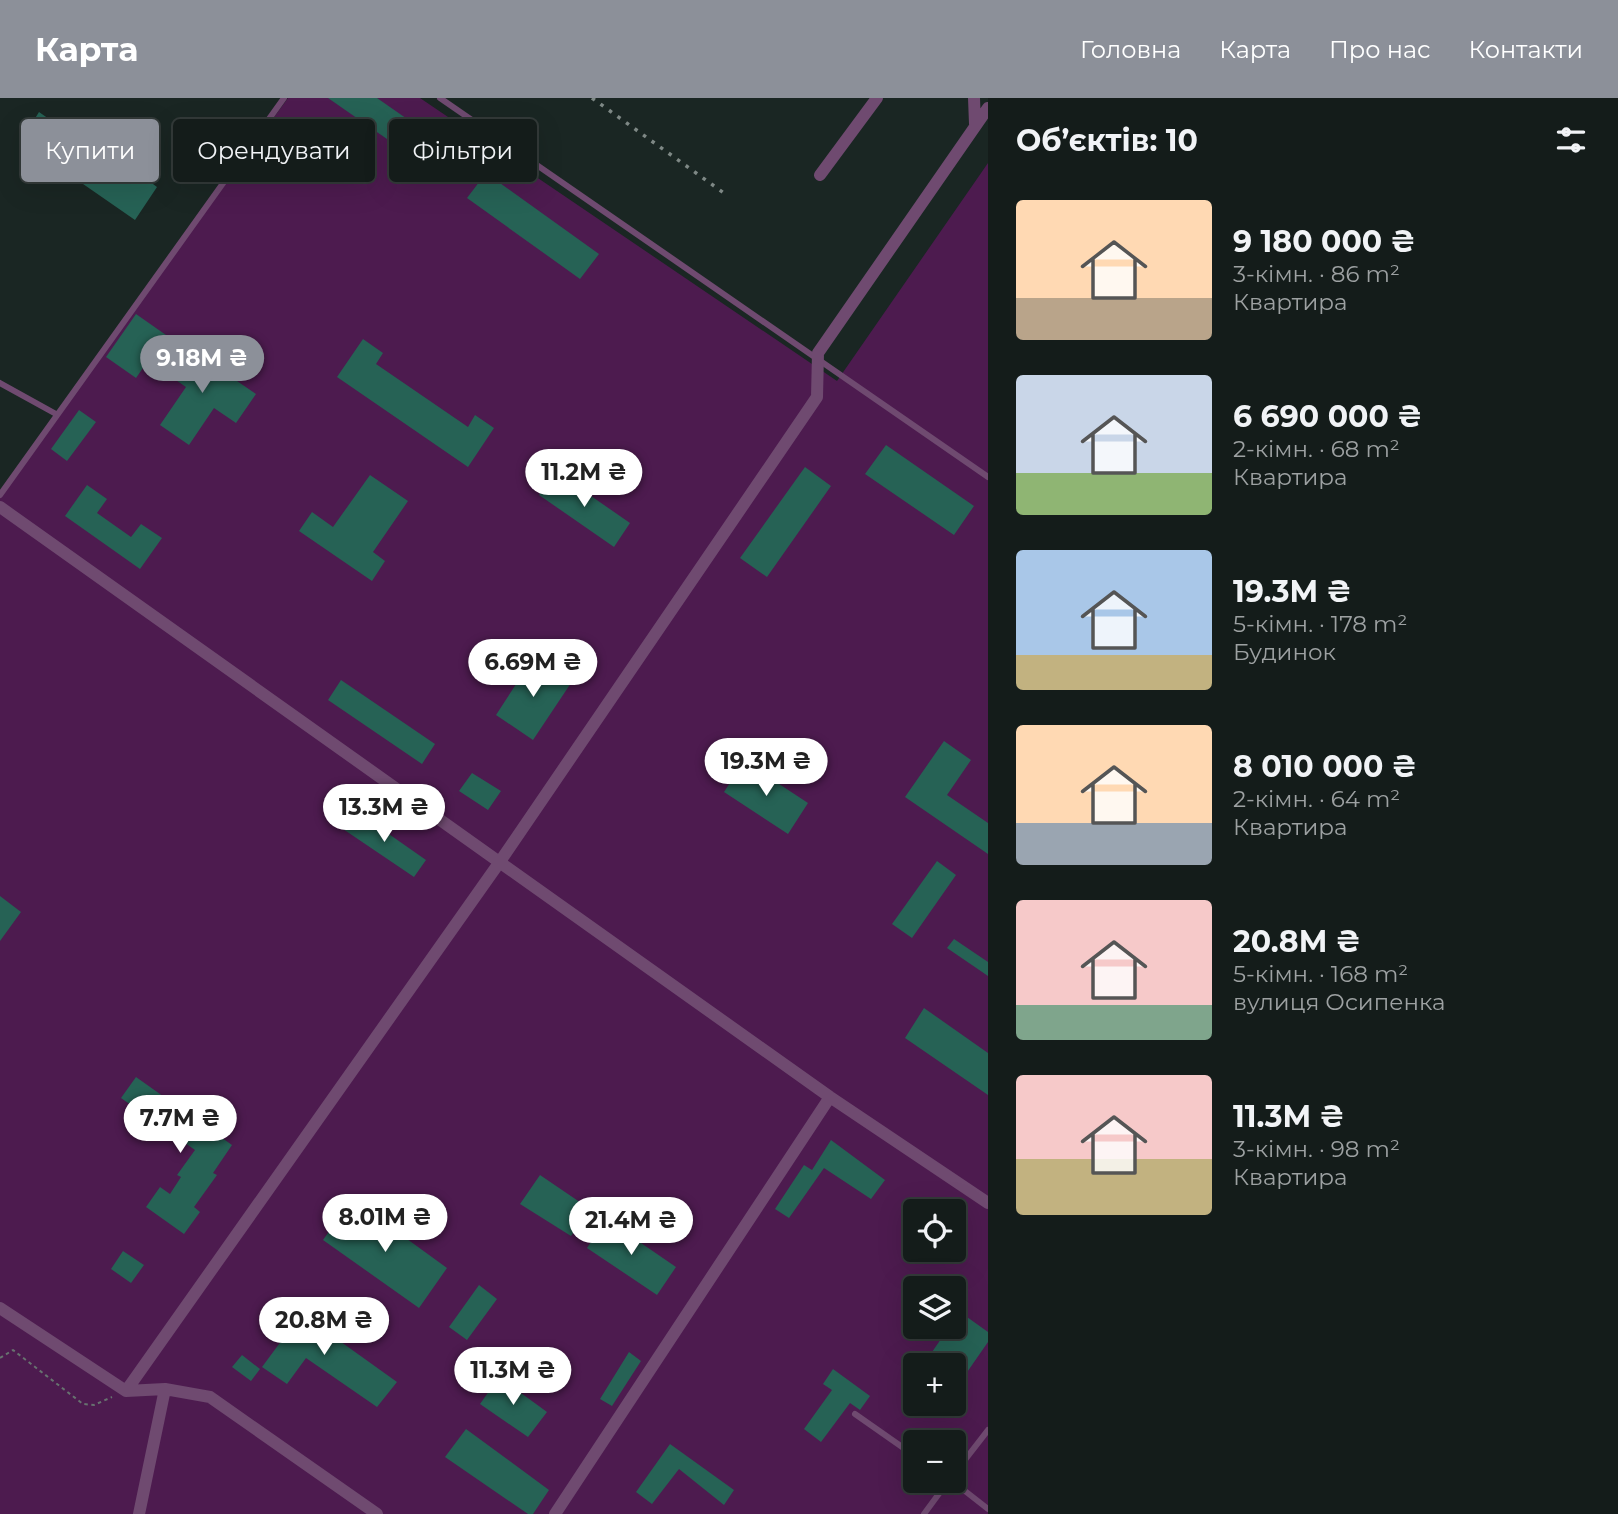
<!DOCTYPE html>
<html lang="uk">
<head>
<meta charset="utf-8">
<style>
  body { margin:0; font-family:Montserrat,sans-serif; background:#212927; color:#f1f3f6; height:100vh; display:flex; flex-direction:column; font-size:26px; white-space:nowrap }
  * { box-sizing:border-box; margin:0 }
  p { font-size:23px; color:#9da1a2 }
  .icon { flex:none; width:38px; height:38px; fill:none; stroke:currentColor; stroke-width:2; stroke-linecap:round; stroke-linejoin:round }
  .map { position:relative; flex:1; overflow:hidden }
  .sheet { display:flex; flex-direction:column; background:#141c1a; width:630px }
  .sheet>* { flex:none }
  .top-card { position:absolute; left:21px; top:21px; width:665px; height:63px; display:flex; gap:14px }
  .fabs { position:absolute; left:903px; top:1101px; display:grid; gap:14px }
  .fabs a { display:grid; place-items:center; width:63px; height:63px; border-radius:7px; background:#141c1a; box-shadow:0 7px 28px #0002,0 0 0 2px #333a39; font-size:35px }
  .price { position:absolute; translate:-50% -60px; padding:0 16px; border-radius:24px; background:#fff; color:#222; font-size:23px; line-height:46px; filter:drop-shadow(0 2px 4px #0008) }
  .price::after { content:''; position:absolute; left:50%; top:42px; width:21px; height:16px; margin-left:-10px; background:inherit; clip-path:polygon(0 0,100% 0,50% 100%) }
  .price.current { background:#8c9099; color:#fff }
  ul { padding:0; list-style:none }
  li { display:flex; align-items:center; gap:21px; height:175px; padding:0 28px }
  li span { display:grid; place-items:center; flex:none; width:196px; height:140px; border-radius:7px; color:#555 }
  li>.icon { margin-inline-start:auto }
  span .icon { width:84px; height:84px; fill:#fffc; stroke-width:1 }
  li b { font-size:30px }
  h2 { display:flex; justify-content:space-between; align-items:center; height:84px; padding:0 28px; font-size:30px }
  .pill { padding:0 24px; border-radius:7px; background:#141c1a; box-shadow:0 7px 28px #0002,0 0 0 2px #333a39; font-size:24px; line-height:63px }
  .pill.current { background:#8c9099; color:#fff }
  header { display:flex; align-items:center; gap:42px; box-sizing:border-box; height:98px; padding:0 35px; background:#8c9099; color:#fff }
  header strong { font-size:33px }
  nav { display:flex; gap:38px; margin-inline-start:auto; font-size:24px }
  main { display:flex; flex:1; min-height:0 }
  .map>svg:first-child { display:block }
  .green { fill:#4d1b4f; fill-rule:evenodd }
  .building { fill:#266255 }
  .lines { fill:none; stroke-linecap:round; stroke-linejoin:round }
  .path { stroke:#67726f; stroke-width:2; stroke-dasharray:3.5 3.5; stroke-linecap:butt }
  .lane { stroke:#6f4a70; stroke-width:6 }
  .street { stroke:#6f4a70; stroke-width:12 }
  .rail { stroke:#7e8885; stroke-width:3.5; stroke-dasharray:3.5 7; stroke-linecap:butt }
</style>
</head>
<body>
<header>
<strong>Карта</strong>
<nav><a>Головна</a><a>Карта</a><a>Про нас</a><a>Контакти</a></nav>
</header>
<main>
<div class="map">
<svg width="988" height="1416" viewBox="0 0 988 1416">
  <rect width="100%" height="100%" fill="#1a2623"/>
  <path class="green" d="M288 0H420L837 283 988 65V1416H0V394ZM915 1113H954V1152H915ZM915 1190H954V1228H915ZM915 1267H954V1306H915ZM915 1344H954V1382H915Z"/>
  <path class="building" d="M328 0H377L459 57 443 80Z
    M39 14 142 86 145 80 157 89 135 122 21 43Z
    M486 75 599 156 580 181 467 100Z
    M136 216 166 237 136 280 106 259Z
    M363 241 383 255 376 266 468 329 475 317 494 330 468 369 337 279Z
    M183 246 256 296 236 325 214 310 189 347 160 327 186 289 164 274Z
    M79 312 96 324 67 363 51 351Z
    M886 347 974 408 954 437 865 376Z
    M805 369 831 388 767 479 740 460Z
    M555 373 630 425 614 449 539 397Z
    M370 377 408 403 373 454 385 463 372 483 299 433 312 414 333 429Z
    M87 387 107 401 97 415 131 439 141 426 162 440 140 471 65 418Z
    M533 560 571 585 533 642 496 617Z
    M341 582 435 646 422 666 328 602Z
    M944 643 971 662 947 697 988 725V756L905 699Z
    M744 663 808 705 788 736 724 694Z
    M472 675 501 693 488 712 459 693Z
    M356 713 426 762 414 779 343 731Z
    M937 763 956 777 912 840 892 826Z
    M0 798 21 814 0 843Z
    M954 841 988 864V878L947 850Z
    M924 910 988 955V997L905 940Z
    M136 979 232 1047 213 1075 217 1077 194 1109 200 1114 184 1136 146 1109 160 1089 170 1096 181 1079 177 1077 195 1052 121 1000Z
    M831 1042 885 1082 871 1101 824 1070 789 1120 775 1111 804 1067 812 1072Z
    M540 1077 590 1111 571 1138 520 1106Z
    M352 1101 447 1170 419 1210 323 1142Z
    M606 1121 676 1169 657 1197 587 1150Z
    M123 1153 144 1167 131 1185 111 1171Z
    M479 1187 497 1201 467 1242 449 1229Z
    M288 1206 397 1284 377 1309 306 1260 287 1286 262 1269 282 1242 270 1232Z
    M960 1214 988 1234V1244L954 1293V1267H923L950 1228H954Z
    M629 1254 641 1263 612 1308 600 1301Z
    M242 1257 260 1271 251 1283 232 1269Z
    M833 1271 870 1298 860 1312 850 1305 821 1344 804 1331 832 1292 823 1286Z
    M499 1279 547 1314 528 1339 480 1306Z
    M466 1331 549 1392 533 1416H528L445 1359Z
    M670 1346 734 1392 724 1407 679 1371 652 1406 636 1394Z"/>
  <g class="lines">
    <path class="path" d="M0 1260 13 1252 83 1306 94 1307 112 1299"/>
    <path class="lane" d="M440 0 988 379
      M0 285 56 316
      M0 397 284 0
      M855 1316 915 1358
      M954 1376 988 1332
      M951 1382 988 1411
      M924 1416 949 1382"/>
    <path class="street" d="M974 0 975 26
      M820 77 877 0
      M0 409 830 999 988 1105
      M0 1210 126 1293 165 1291 210 1299 377 1416
      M126 1293 499 765 817 299 818 255 988 10
      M139 1416 165 1291
      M555 1416 830 999"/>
    <path class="rail" d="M592 0 728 98"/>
  </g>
</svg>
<div class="fabs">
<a><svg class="icon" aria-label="locate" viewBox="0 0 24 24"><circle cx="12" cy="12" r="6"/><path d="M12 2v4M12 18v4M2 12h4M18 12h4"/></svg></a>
<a><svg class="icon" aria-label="layers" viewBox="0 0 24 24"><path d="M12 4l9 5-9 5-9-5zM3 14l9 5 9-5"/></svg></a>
<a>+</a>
<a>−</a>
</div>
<b class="price current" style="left:202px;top:297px">9.18M ₴</b>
<b class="price" style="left:584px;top:411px">11.2M ₴</b>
<b class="price" style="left:533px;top:601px">6.69M ₴</b>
<b class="price" style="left:766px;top:700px">19.3M ₴</b>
<b class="price" style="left:384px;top:746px">13.3M ₴</b>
<b class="price" style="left:180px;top:1057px">7.7M ₴</b>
<b class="price" style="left:385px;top:1156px">8.01M ₴</b>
<b class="price" style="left:631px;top:1159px">21.4M ₴</b>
<b class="price" style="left:324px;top:1259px">20.8M ₴</b>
<b class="price" style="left:513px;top:1309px">11.3M ₴</b>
<div class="top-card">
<a class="pill current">Купити</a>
<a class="pill">Орендувати</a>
<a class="pill">Фільтри</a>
</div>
</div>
<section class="sheet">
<h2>Об’єктів: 10<svg class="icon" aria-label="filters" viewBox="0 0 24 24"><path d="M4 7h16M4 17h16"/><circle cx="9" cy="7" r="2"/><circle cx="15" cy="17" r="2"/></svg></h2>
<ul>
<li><span style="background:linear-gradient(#ffd9b3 70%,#b9a48a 0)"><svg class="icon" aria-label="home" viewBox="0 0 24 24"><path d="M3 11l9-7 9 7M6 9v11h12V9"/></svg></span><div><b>9 180 000 ₴</b><p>3-кімн. · 86 m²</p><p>Квартира</p></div></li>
<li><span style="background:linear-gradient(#c9d6e8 70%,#8fb573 0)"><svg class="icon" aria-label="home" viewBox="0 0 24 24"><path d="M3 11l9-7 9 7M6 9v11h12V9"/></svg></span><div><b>6 690 000 ₴</b><p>2-кімн. · 68 m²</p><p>Квартира</p></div></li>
<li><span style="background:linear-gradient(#a9c7e8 75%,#c2b280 0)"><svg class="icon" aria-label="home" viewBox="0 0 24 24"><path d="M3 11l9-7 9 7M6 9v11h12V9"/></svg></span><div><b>19.3M ₴</b><p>5-кімн. · 178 m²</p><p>Будинок</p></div></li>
<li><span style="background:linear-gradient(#ffd9b3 70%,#9aa5b1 0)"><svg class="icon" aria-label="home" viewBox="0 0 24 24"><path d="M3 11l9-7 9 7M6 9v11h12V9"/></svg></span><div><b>8 010 000 ₴</b><p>2-кімн. · 64 m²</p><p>Квартира</p></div></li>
<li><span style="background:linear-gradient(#f6c9c9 75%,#7fa58c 0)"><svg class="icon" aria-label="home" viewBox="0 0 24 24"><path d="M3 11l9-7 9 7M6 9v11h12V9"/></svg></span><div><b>20.8M ₴</b><p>5-кімн. · 168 m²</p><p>вулиця Осипенка</p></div></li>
<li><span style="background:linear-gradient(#f6c9c9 60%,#c2b280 0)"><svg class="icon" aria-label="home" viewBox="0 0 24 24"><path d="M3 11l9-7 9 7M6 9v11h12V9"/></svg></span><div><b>11.3M ₴</b><p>3-кімн. · 98 m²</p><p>Квартира</p></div></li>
</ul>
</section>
</main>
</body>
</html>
